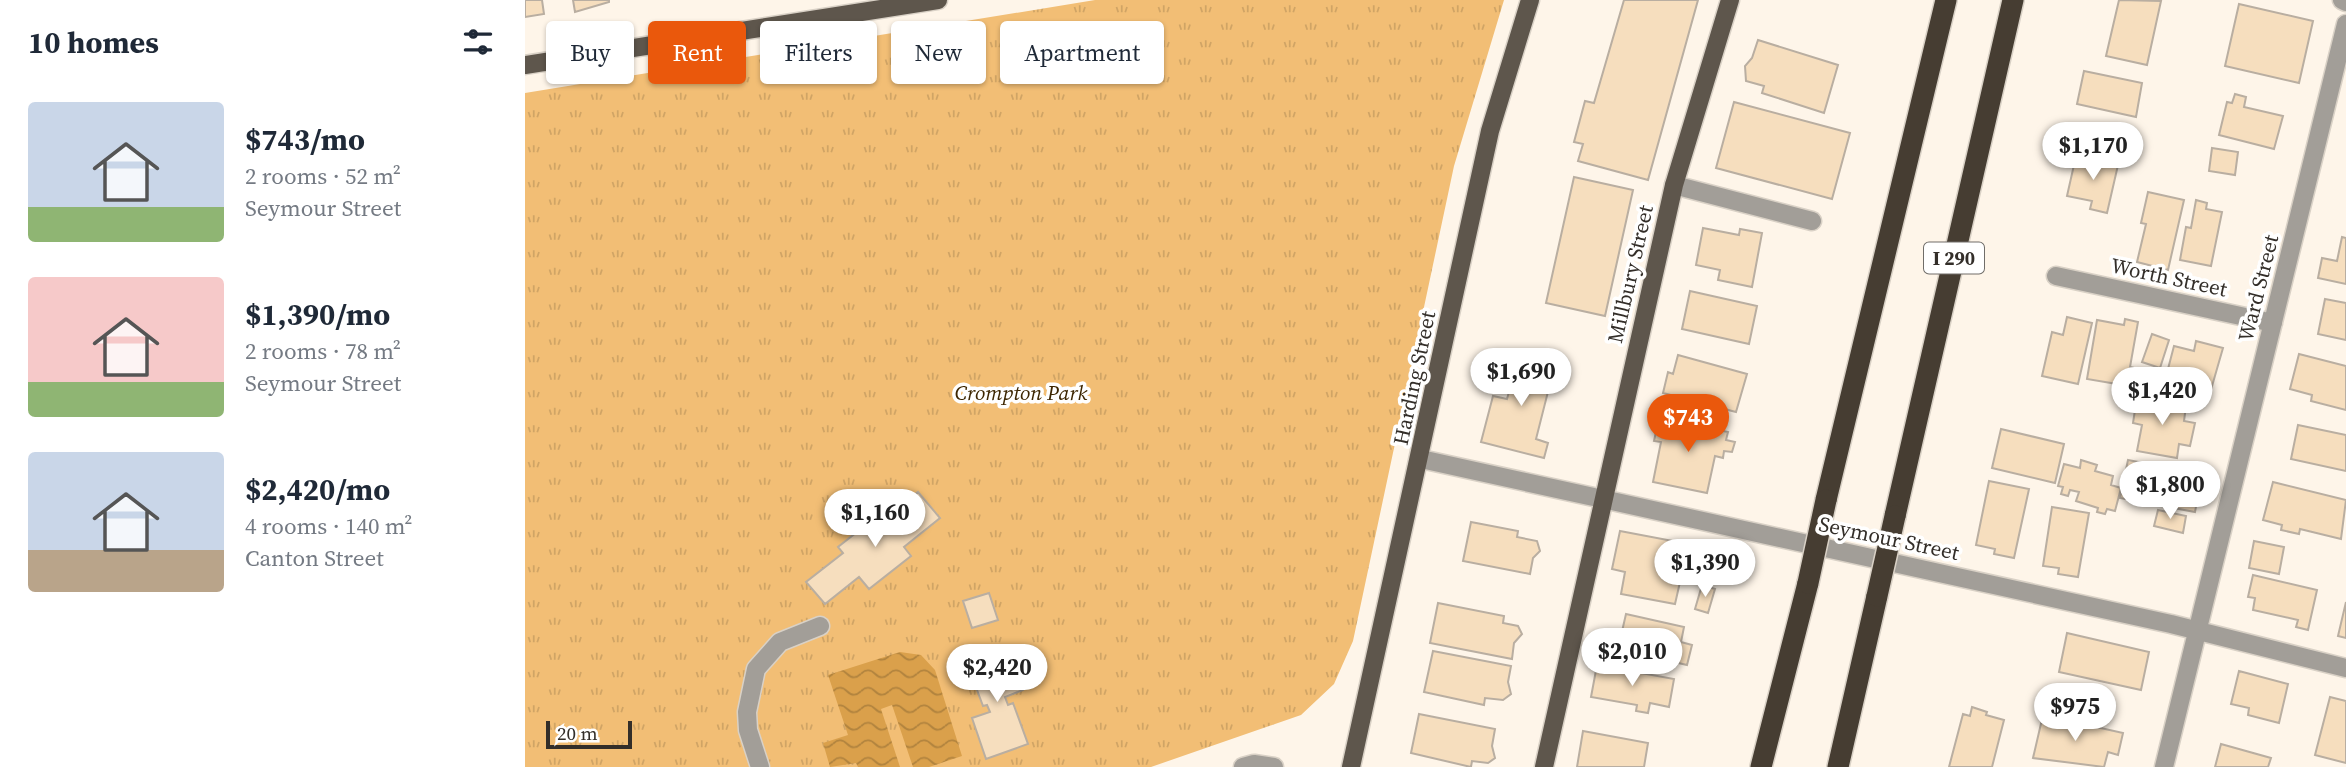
<!DOCTYPE html>
<html lang="en">
<head>
<meta charset="utf-8">
<style>
  body { margin:0; font-family:"Source Serif 4",serif; background:#f6f6f7; color:#1f2937; height:100vh; display:flex; flex-direction:column; font-size:26px; white-space:nowrap }
  * { box-sizing:border-box; margin:0 }
  p { font-size:23px; color:#747a83 }
  .icon { flex:none; width:38px; height:38px; fill:none; stroke:currentColor; stroke-width:2; stroke-linecap:round; stroke-linejoin:round }
  .map { position:relative; flex:1; overflow:hidden }
  .side { display:flex; flex-direction:column; background:#fff; width:525px }
  .side>* { flex:none }
  .top-card { position:absolute; left:21px; top:21px; width:665px; height:63px; display:flex; gap:14px }
  .scale { position:absolute; left:21px; bottom:18px; width:86px; box-sizing:border-box; padding-left:7px; border:4px solid #332e29; border-top:0; font-size:19px; line-height:24px; white-space:nowrap; color:#332e29; -webkit-text-stroke:5px #fff; paint-order:stroke }
  .price { position:absolute; translate:-50% -60px; padding:0 16px; border-radius:24px; background:#fff; color:#222; font-size:23px; line-height:46px; filter:drop-shadow(0 2px 4px #0008) }
  .price::after { content:''; position:absolute; left:50%; top:42px; width:21px; height:16px; margin-left:-10px; background:inherit; clip-path:polygon(0 0,100% 0,50% 100%) }
  .price.on { background:#ea580c; color:#fff }
  ul { padding:0; list-style:none }
  li { display:flex; align-items:center; gap:21px; height:175px; padding:0 28px }
  li span { display:grid; place-items:center; flex:none; width:196px; height:140px; border-radius:7px; color:#555 }
  li>.icon { margin-inline-start:auto }
  span .icon { width:84px; height:84px; fill:#fffc; stroke-width:1 }
  li b { font-size:30px }
  h2 { display:flex; justify-content:space-between; align-items:center; height:84px; padding:0 28px; font-size:30px }
  .chip { padding:0 24px; border-radius:7px; background:#fff; box-shadow:0 2px 5px #0004; font-size:24px; line-height:63px }
  .chip.on { background:#ea580c; color:#fff }
  main { display:flex; flex:1; min-height:0 }
  .map>svg:first-child { display:block }
  .park { fill:url(#park-tufts) }
  .water { fill:url(#water-waves) }
  .building { fill:#f6debe; stroke:#b9aea1; stroke-width:2 }
  .lines { fill:none; stroke-linecap:round; stroke-linejoin:round }
  .minor-casing { stroke:#d9d1c6; stroke-width:21 }
  .major-casing { stroke:#d9d1c6; stroke-width:21 }
  .highway-casing { stroke:#d9d1c6; stroke-width:24 }
  .minor { stroke:#a29e98; stroke-width:18 }
  .major { stroke:#5e564c; stroke-width:18 }
  .highway { stroke:#463d32; stroke-width:21 }
  .highway-bridge-casing { stroke:#d9d1c6; stroke-width:24; stroke-linecap:butt }
  .highway-bridge { stroke:#463d32; stroke-width:21 }
  .labels { text-anchor:middle; dominant-baseline:central; stroke-width:7; stroke-linejoin:round; paint-order:stroke }
  .shield { fill:#fff; stroke:#706d69; stroke-width:2 }
  .shield-label { font-size:19px; font-weight:bold; fill:#332e29 }
  .street-label { font-size:21px; fill:#332e29; stroke:#fff }
  .park-label { font-size:21px; font-style:italic; fill:#3c2500; stroke:#fff }
</style>
</head>
<body>
<main>
<section class="side">
<h2>10 homes<svg class="icon" aria-label="filters" viewBox="0 0 24 24"><path d="M4 7h16M4 17h16"/><circle cx="9" cy="7" r="2"/><circle cx="15" cy="17" r="2"/></svg></h2>
<ul>
<li><span style="background:linear-gradient(#c9d6e8 75%,#8fb573 0)"><svg class="icon" aria-label="home" viewBox="0 0 24 24"><path d="M3 11l9-7 9 7M6 9v11h12V9"/></svg></span><div><b>$743/mo</b><p>2 rooms · 52 m²</p><p>Seymour Street</p></div></li>
<li><span style="background:linear-gradient(#f6c9c9 75%,#8fb573 0)"><svg class="icon" aria-label="home" viewBox="0 0 24 24"><path d="M3 11l9-7 9 7M6 9v11h12V9"/></svg></span><div><b>$1,390/mo</b><p>2 rooms · 78 m²</p><p>Seymour Street</p></div></li>
<li><span style="background:linear-gradient(#c9d6e8 70%,#b9a48a 0)"><svg class="icon" aria-label="home" viewBox="0 0 24 24"><path d="M3 11l9-7 9 7M6 9v11h12V9"/></svg></span><div><b>$2,420/mo</b><p>4 rooms · 140 m²</p><p>Canton Street</p></div></li>
</ul>
</section>
<div class="map">
<svg width="1821" height="767" viewBox="0 0 1821 767">
  <defs>
    <pattern id="park-tufts" width="24" height="20" patternUnits="userSpaceOnUse" patternTransform="scale(1.75)"><rect width="24" height="20" fill="#f2be75"/><path d="M3 7l-1-3M5 7V3M7 7l1-3M15 17l-1-3M17 17v-4M19 17l1-3" fill="none" stroke="#d0a465"/></pattern>
    <pattern id="water-waves" width="16" height="10" patternUnits="userSpaceOnUse" patternTransform="scale(1.75)"><rect width="16" height="10" fill="#daa04b"/><path d="M0 5q4-4 8 0t8 0" fill="none" stroke="#b1833e"/></pattern>
  </defs>
  <rect width="100%" height="100%" fill="#fef5e9"/>
  <path class="park" d="M570 0H979L929 166 828 641 809 684 776 715 626 767H0V93Z"/>
  <path class="water" d="M375 652 396 655 410 670 437 756 404 767H388L367 705 356 709 375 767H333L331 763 305 767 298 743 323 735 303 675Z"/>
  <path class="building" d="M0 0H17L19 14 0 17Z
    M48 0H84V2L50 12Z
    M1099 0H1173L1123 180 1053 161 1058 144 1049 142 1060 101 1069 103Z
    M1594 0 1636 1 1622 65 1581 56Z
    M1714 4 1788 21 1774 83 1700 66Z
    M1233 40 1313 65 1299 113 1237 93 1239 86 1221 81 1220 66 1227 58Z
    M1559 71 1617 83 1611 117 1552 104Z
    M1710 94 1721 97 1719 107 1758 116 1749 149 1694 135 1702 102 1707 103Z
    M1209 102 1325 133 1307 199 1191 168Z
    M1687 148 1713 152 1710 175 1684 171Z
    M1551 156 1593 165 1582 213 1565 209 1567 201 1542 196Z
    M1049 177 1108 190 1080 316 1021 303Z
    M1623 192 1659 200 1643 270 1612 262 1621 224 1616 223Z
    M1671 200 1682 203 1681 209 1697 212 1686 266 1655 260 1661 227 1666 228Z
    M1178 228 1214 235 1215 229 1237 233 1227 287 1193 280 1195 270 1171 265Z
    M1817 237 1821 238V284L1793 278 1797 258 1812 261Z
    M1165 291 1232 306 1224 344 1157 329Z
    M1800 299 1821 303V340L1793 334Z
    M1542 317 1567 323 1553 384 1517 376 1527 332 1538 335Z
    M1600 319 1613 322 1605 367 1614 369 1612 383 1605 382 1604 386 1562 379 1572 320 1599 325Z
    M1627 334 1644 340 1635 368 1617 362Z
    M1671 341 1698 348 1683 400 1638 388 1649 346 1669 351Z
    M995 352 1031 360 1011 439 1023 443 1019 458 956 442 968 396 982 399Z
    M1774 354 1821 366V410L1786 401 1787 395 1765 389Z
    M1153 355 1222 374 1211 412 1138 393 1143 372 1148 374Z
    M1612 397 1661 406 1659 421 1670 423 1665 446 1654 444 1652 458 1612 451 1617 425 1608 423Z
    M1134 418 1203 432 1201 440 1210 442 1207 452 1199 451 1198 458 1190 456 1182 493 1128 482 1136 442 1129 441Z
    M1773 425 1821 435V471L1766 459Z
    M1476 429 1539 444 1530 483 1467 468Z
    M1556 460 1572 465 1570 471 1588 476 1586 485 1596 488 1590 511 1582 509 1580 514 1572 512 1573 508 1551 501 1554 492 1545 490 1543 496 1536 494 1538 487 1533 486 1539 464 1555 468Z
    M1603 460 1677 474 1670 512 1595 498Z
    M1464 481 1504 489 1489 558 1469 554 1470 549 1451 545Z
    M1748 482 1821 500 1816 539 1775 529 1774 534 1756 530 1757 525 1738 520Z
    M393 492 415 518 379 547 386 556 344 589 334 577 300 604 281 582 318 553 313 547 355 514 359 519Z
    M1527 507 1564 513 1553 577 1533 574 1534 568 1518 566Z
    M1633 510 1661 516 1658 533 1629 526Z
    M946 522 993 531 992 537 1012 541 1015 551 1008 558 1005 574 938 561Z
    M1095 531 1169 545 1161 583 1155 582 1150 604 1096 594 1100 572 1087 569Z
    M1729 541 1759 547 1754 574 1724 568Z
    M1728 575 1792 590 1783 630 1771 627 1773 620 1728 610 1730 598 1723 597Z
    M1177 585 1190 589 1183 613 1170 609Z
    M464 593 473 620 447 628 438 601Z
    M1821 602V638L1813 636Z
    M913 603 979 616 978 623 993 626 997 634 989 643 987 659 905 643Z
    M1101 614 1159 627 1156 642 1167 645 1162 665 1093 649Z
    M1542 633 1624 652 1616 690 1534 672Z
    M483 648 498 690 480 697 483 705 488 703 503 744 461 759 447 718 465 712 462 705 458 706 442 663Z
    M908 651 986 666 983 682 986 694 978 700 960 698 959 705 899 692Z
    M1072 665 1149 679 1144 707 1125 703 1123 713 1111 711 1112 705 1066 697Z
    M1714 671 1763 684 1754 723 1723 715 1724 708 1706 704Z
    M1805 697 1821 701V763L1790 755Z
    M1447 707 1462 712 1461 715 1479 720 1467 767H1424L1438 714 1445 716Z
    M894 714 970 729 967 746 970 758 963 763 947 761 946 767 886 753Z
    M1518 715 1598 733 1593 755 1583 752 1579 767 1508 758Z
    M1058 731 1123 743 1119 767H1052Z
    M1696 744 1746 758 1743 767H1690Z"/>
  <g class="lines">
    <g class="minor-casing">
      <path id="minor" d="M1817 0 1821 2
        M1149 185 1287 221
        M1531 276 1748 323
        M896 459 1646 624 1821 668
        M235 767 223 730 222 712 231 669 255 642 295 626
        M718 767 729 764 749 767
        M1639 767 1821 24"/>
    </g>
    <g class="major-casing">
      <path id="major" d="M0 65 413 0
        M826 767 965 131 1005 0
        M1019 767 1149 185 1205 0"/>
    </g>
    <g class="highway-casing">
      <path id="highway" d="M1301 500 1421 0
        M1370 516 1488 0
        M1236 767 1283 583
        M1313 767 1352 596"/>
    </g>
    <use href="#minor" class="minor"/>
    <use href="#major" class="major"/>
    <use href="#highway" class="highway"/>
    <g class="highway-bridge-casing">
      <path id="highway-bridge" d="M1283 583 1301 500
        M1352 596 1370 516"/>
    </g>
    <use href="#highway-bridge" class="highway-bridge"/>
  </g>
  <g class="labels">
    <rect class="shield" x="1399" y="242.5" width="60" height="31" rx="5"/>
    <g class="shield-label">
      <text x="1429" y="258">I 290</text>
    </g>
    <g class="street-label">
      <text transform="translate(1105 274) rotate(-77)">Millbury Street</text>
      <text transform="translate(1644 277) rotate(12)">Worth Street</text>
      <text transform="translate(1733 288) rotate(-76)">Ward Street</text>
      <text transform="translate(889 378) rotate(-78)">Harding Street</text>
      <text transform="translate(1364 538) rotate(12)">Seymour Street</text>
    </g>
    <g class="park-label">
      <text x="496" y="392">Crompton Park</text>
    </g>
  </g>
</svg>
<div class="scale">20 m</div>
<b class="price" style="left:1568px;top:182px">$1,170</b>
<b class="price" style="left:996px;top:408px">$1,690</b>
<b class="price" style="left:1637px;top:427px">$1,420</b>
<b class="price on" style="left:1163px;top:454px">$743</b>
<b class="price" style="left:1645px;top:521px">$1,800</b>
<b class="price" style="left:350px;top:549px">$1,160</b>
<b class="price" style="left:1180px;top:599px">$1,390</b>
<b class="price" style="left:1107px;top:688px">$2,010</b>
<b class="price" style="left:472px;top:704px">$2,420</b>
<b class="price" style="left:1550px;top:743px">$975</b>
<div class="top-card">
<a class="chip">Buy</a>
<a class="chip on">Rent</a>
<a class="chip">Filters</a>
<a class="chip">New</a>
<a class="chip">Apartment</a>
</div>
</div>
</main>
</body>
</html>
